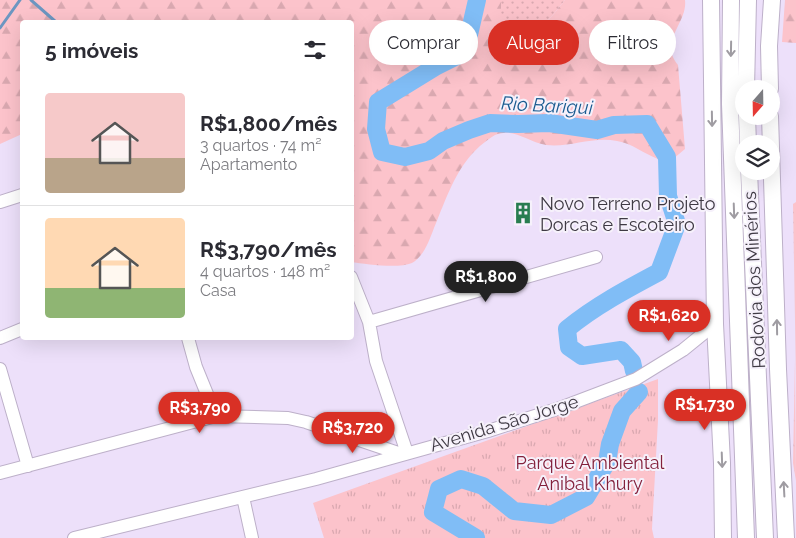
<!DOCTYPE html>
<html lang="pt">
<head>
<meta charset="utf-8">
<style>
  body { margin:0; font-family:Raleway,sans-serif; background:#f7f7f7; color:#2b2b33; height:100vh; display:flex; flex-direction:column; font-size:19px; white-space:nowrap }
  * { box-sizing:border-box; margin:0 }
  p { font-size:16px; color:#7c7c81 }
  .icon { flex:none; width:28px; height:28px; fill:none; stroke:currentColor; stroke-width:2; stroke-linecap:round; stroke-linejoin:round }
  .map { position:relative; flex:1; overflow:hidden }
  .panel { position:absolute; left:20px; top:20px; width:334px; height:320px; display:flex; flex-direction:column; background:#fff; border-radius:5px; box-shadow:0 5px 20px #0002 }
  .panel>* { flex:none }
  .top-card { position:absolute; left:369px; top:20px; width:351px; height:45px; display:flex; gap:10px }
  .needle { width:32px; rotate:200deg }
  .buttons { position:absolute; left:735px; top:80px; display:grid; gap:10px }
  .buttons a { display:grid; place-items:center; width:45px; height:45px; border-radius:50%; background:#fff; box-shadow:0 5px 20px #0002; font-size:25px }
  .price { position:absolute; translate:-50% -42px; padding:0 11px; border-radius:18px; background:#d93025; color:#fff; font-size:16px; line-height:32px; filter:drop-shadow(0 1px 2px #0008) }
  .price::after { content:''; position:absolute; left:50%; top:30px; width:15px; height:11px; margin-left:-8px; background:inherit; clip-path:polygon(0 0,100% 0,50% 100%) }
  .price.selected { background:#222; color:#fff }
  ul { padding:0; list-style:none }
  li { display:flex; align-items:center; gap:15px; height:125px; padding:0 25px }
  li+li { border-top:1px solid #e1e1e2 }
  li span { display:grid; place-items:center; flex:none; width:140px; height:100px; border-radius:5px; color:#555 }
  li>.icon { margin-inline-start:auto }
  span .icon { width:60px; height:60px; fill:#fffc; stroke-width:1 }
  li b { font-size:21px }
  h2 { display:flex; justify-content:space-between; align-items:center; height:60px; padding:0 25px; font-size:21px }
  .pill { padding:0 18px; border-radius:22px; background:#fff; box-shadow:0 5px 20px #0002; font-size:18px; line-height:45px }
  .pill.selected { background:#d93025; color:#fff }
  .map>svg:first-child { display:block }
  .grass { fill:url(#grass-dots) }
  .forest { fill:url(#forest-firs) }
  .park { fill:url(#park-tufts) }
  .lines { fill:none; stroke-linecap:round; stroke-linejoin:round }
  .stream { stroke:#6c96c1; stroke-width:3 }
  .river { stroke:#80bdf6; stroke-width:18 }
  .minor-casing { stroke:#bdb0c9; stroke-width:14 }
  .major-casing { stroke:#bdb0c9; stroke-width:18 }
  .minor { stroke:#fff; stroke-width:12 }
  .major { stroke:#fff; stroke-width:16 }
  .oneway { stroke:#9f9ca2 }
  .labels { text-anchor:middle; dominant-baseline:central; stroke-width:4; stroke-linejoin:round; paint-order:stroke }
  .poi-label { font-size:18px; fill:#3f3a44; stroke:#f6f1fb; text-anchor:start }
  .street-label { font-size:18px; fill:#3f3a44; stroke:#f6f1fb }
  .park-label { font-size:18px; fill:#83203b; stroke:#f6f1fb }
  .water-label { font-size:19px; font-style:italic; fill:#1a5b90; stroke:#f6f1fb }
</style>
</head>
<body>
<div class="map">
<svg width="796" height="538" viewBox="0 0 796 538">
  <defs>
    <pattern id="grass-dots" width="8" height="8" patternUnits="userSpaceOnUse" patternTransform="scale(1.25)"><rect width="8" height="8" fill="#fcc3cb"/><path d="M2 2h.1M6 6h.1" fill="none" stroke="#d9a8b0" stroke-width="1.8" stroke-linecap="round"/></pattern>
    <pattern id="forest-firs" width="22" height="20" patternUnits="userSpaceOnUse" patternTransform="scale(1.25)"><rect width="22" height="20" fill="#fcc3cb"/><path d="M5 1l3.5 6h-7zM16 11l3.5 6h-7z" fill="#d9a8b0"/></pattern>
    <pattern id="park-tufts" width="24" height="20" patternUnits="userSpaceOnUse" patternTransform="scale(1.25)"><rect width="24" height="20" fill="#fcc3cb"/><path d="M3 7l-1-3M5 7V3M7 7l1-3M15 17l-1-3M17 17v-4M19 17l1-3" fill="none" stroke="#d9a8b0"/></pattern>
  </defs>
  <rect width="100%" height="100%" fill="#ede0fa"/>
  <path class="grass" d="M501 0H565C553 14 540 36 519 35 513 34 506 29 501 27Z
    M796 202V380L793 204Z"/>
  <path class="forest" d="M0 0H501V27C506 29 513 34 519 35 540 36 553 14 565 0H685C688 23 658 41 678 65L685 149 673 159C669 160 663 161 658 159 644 154 632 143 617 141 592 136 570 148 546 145 527 142 514 127 495 135 491 137 488 140 485 142 457 163 447 197 434 228 429 241 424 256 412 263 398 269 366 264 351 262V22H22V134L0 144Z
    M785 0H796V43L782 42Z
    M795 360 796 481 793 463Z"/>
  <path class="park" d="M658 379V420L652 529 654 538H324L313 503Z"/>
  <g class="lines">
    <path class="stream" d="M31 0 56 22
      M0 28 20 0"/>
    <path class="river" d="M477 0 465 52 435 67 378 102 376 129 382 152 405 157 429 151 443 141 469 130 490 123 518 124 549 123 597 130 614 125 647 124 667 157 668 196 677 224 659 272C627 289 595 306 567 329L569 347 582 356 621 350 632 362 634 371
      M476 538 433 512 439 489 461 479 483 486 514 511 551 515 586 497 607 462 610 444 622 411 639 392"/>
    <g class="minor-casing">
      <path id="minor" d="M0 202 22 195
        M351 277 369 322 376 361 407 453
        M369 322 596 257
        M0 338 22 329
        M188 338 196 367 216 416
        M0 369 28 466
        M0 473 216 416 288 418 306 422 401 454
        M243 497 252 538
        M74 538 316 479 488 431 557 409 636 379 683 350 715 324"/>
    </g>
    <g class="major-casing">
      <path id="major" d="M711 0 715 324 722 463 723 538
        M731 0 730 104 746 538
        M746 89 748 0
        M770 89 769 46 772 0
        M747 116 748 144
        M770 116 778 369 786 538
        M749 171 765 538"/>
    </g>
    <use href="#minor" class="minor"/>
    <use href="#major" class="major"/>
  </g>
  <defs><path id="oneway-shaft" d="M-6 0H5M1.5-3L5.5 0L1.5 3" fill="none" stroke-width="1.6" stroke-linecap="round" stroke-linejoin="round" transform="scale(1.25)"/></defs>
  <g class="oneway">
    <use href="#oneway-shaft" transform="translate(731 49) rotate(91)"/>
    <use href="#oneway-shaft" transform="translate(712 119) rotate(89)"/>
    <use href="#oneway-shaft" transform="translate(734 211) rotate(88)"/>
    <use href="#oneway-shaft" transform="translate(777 327) rotate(-91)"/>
    <use href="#oneway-shaft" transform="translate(722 460) rotate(88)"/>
    <use href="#oneway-shaft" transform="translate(784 489) rotate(-93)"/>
  </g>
  <defs>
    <g id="building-bare" transform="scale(1.725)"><path d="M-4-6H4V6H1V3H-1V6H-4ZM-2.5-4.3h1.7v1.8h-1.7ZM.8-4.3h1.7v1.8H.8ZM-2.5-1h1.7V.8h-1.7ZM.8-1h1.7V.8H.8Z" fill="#287d50" stroke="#f6f1fb" stroke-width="2.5" paint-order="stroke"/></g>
  </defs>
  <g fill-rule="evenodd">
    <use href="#building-bare" x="523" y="213"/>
  </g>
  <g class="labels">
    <g class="poi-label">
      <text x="540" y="203">Novo Terreno Projeto<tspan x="540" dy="21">Dorcas e Escoteiro</tspan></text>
    </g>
    <g class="street-label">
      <text transform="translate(754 280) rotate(-93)">Rodovia dos Minérios</text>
      <text transform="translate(504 423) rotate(-17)">Avenida São Jorge</text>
    </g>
    <g class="park-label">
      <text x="590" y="462">Parque Ambiental<tspan x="590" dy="21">Anibal Khury</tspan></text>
    </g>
    <g class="water-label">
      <text transform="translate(547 105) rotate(3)">Rio Barigui</text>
    </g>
  </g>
</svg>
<div class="buttons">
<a><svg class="needle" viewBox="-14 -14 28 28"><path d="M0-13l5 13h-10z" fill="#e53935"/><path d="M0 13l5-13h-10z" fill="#7c7c81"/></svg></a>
<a><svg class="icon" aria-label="layers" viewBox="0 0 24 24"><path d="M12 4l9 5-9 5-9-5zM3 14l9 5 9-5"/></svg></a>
</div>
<b class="price selected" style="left:486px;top:303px">R$1,800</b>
<b class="price" style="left:669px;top:342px">R$1,620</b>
<b class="price" style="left:705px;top:431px">R$1,730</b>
<b class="price" style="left:200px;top:434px">R$3,790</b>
<b class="price" style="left:353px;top:454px">R$3,720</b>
<div class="top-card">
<a class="pill">Comprar</a>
<a class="pill selected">Alugar</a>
<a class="pill">Filtros</a>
</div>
<section class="panel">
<h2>5 imóveis<svg class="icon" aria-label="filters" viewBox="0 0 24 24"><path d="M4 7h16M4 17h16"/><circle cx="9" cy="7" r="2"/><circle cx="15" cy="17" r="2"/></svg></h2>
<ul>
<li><span style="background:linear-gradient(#f6c9c9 65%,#b9a48a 0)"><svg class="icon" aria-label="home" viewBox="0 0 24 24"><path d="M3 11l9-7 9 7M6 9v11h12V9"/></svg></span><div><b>R$1,800/mês</b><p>3 quartos · 74 m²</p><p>Apartamento</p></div></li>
<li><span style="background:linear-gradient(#ffd9b3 70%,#8fb573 0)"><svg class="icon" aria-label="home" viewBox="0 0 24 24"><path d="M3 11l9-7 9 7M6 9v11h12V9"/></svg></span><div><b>R$3,790/mês</b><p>4 quartos · 148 m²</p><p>Casa</p></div></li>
</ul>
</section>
</div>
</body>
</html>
